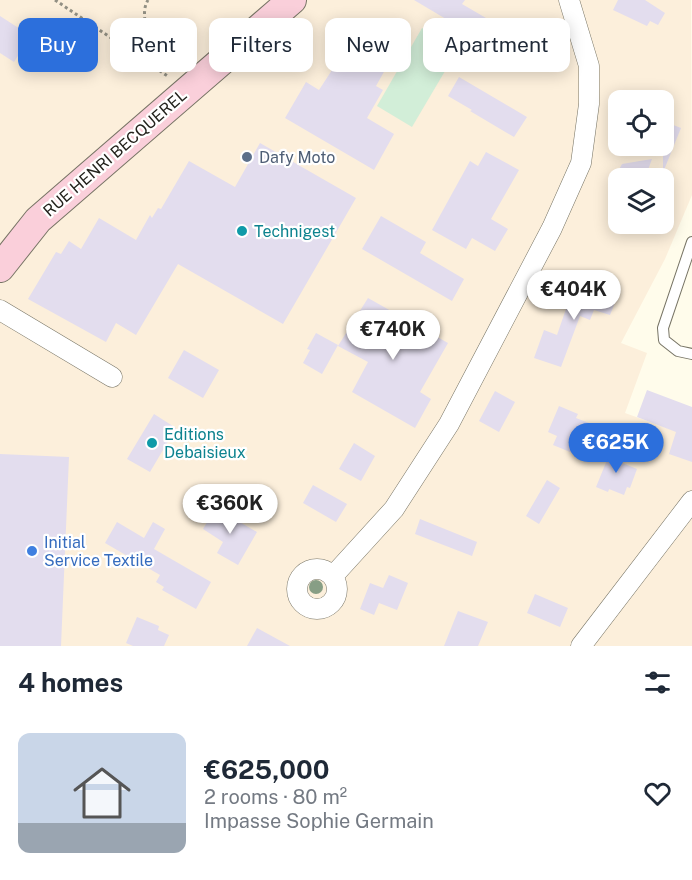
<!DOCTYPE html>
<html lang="en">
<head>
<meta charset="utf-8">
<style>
  body { margin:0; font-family:"Public Sans",sans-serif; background:#f2f2f3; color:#1f2937; height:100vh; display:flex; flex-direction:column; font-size:22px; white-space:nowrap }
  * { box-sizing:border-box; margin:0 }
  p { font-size:20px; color:#747a83 }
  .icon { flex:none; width:33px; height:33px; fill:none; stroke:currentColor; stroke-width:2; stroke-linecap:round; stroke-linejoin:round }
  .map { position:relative; height:646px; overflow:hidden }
  .panel { display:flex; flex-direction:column; background:#fff; flex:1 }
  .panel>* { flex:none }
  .guide { position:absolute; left:18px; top:18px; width:657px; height:54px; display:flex; gap:12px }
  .controls { position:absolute; left:608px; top:90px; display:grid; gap:12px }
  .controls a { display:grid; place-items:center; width:66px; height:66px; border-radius:12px; background:#fff; box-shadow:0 3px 15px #0003; font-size:30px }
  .price { position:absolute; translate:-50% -51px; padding:0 14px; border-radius:21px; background:#fff; color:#222; font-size:20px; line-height:39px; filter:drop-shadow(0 2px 3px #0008) }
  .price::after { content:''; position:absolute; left:50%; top:36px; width:18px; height:14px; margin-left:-9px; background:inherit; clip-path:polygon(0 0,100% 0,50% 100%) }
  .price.selected { background:#2c6fdc; color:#fff }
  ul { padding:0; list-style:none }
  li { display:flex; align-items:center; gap:18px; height:150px; padding:0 18px }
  li span { display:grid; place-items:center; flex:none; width:168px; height:120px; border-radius:12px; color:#555 }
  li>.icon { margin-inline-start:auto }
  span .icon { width:72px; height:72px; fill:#fffc; stroke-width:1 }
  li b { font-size:26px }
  h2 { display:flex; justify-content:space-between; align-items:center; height:72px; padding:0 18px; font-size:26px }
  .pill { padding:0 21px; border-radius:12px; background:#fff; box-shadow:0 3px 15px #0003; font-size:21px; line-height:54px }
  .pill.selected { background:#2c6fdc; color:#fff }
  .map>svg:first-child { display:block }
  .industrial { fill:#fcefdb; fill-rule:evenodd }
  .green { fill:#d2eed8 }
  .building { fill:#e3ddee }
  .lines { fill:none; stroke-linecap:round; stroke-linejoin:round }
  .lane-casing { stroke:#777465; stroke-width:12 }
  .street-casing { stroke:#777465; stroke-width:21 }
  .secondary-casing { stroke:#777465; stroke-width:30 }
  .path { stroke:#929084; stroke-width:3; stroke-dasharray:3 3; stroke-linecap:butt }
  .lane { stroke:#fff; stroke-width:10 }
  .street { stroke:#fff; stroke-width:20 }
  .secondary { stroke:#facfda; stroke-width:28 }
  .tree { fill:#879e85 }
  .service-dot { fill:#5c6f8a; stroke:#fff; stroke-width:2 }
  .culture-dot { fill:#0f9aa8; stroke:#fff; stroke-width:2 }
  .shop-dot { fill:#3f7fe0; stroke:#fff; stroke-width:2 }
  .labels { text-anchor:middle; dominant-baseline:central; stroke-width:4.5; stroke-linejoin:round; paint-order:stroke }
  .street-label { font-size:16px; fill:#24231d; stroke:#fff }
  .service-label { font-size:16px; fill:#4e5e75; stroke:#fff; text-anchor:start }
  .culture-label { font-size:16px; fill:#0d838f; stroke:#fff; text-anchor:start }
  .shop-label { font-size:16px; fill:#366cbe; stroke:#fff; text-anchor:start }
</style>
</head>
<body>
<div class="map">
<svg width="692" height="646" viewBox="0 0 692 646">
  <rect width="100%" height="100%" fill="#fffceb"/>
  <path class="industrial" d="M0 0H691L692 195 665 259 621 343 647 353 625 413 692 437V646H0ZM618 100H663V146H618ZM618 178H663V224H618Z"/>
  <path class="green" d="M422 28 458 49 412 127 377 106Z"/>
  <path class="building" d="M414 0H465L462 4 522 39 510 60 449 25 451 22Z
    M618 0H645L665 13 658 25 650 21 647 26 613 10Z
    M0 16 31 36 14 62 0 53Z
    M347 47 370 48V61L385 70 376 86 383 90 367 118 394 134 374 170 285 118 306 82 319 90Z
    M459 77 527 117 514 137 470 111 472 110 448 96Z
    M663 121 681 128 664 170H663Z
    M260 143 356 198 283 324 178 264 136 335 116 323 106 342 28 299 56 252 61 254 69 241 81 249 99 218 136 240 150 215 152 218 158 208 161 209 189 161 235 187Z
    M486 152 519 170 491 219 508 229 495 251 472 238 466 249 432 230 470 161 478 166Z
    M652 159 645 178H623L616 175 622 164Z
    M381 216 426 242 420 253 464 279 452 301 362 249Z
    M576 280 618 295 610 315 594 310 590 320 580 316 561 367 534 358 544 330 557 335Z
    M368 298 448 343 420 392 431 399 415 428 352 392 368 362 338 346Z
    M316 333 338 345 322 374 303 363 310 350 307 349Z
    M184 350 219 370 203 398 168 378Z
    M647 390 692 407V462L669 454 676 432 637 417Z
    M495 391 515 402 499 432 479 421Z
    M559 406 578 414 576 418 589 423 575 454 553 445 557 436 548 432Z
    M154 414 176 428 150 472 127 459Z
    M354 443 375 456 361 481 339 469Z
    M612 448 623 453 620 462 637 469 630 488 627 487 624 495 609 489 611 484 608 492 596 487Z
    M0 454 69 457 61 646H0Z
    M547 480 560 488 539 524 526 516Z
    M313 485 347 504 336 522 303 503Z
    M212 506 257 532 238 565 217 553 223 542 203 529 209 519 207 515Z
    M420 519 477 542 472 556 415 534Z
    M117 522 144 538 153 522 165 529 154 549 211 582 196 609 162 590 164 587 156 582 160 575 105 543Z
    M389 575 408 583 397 610 379 603 374 615 360 609 370 583 383 588Z
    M535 594 568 608 560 627 527 613Z
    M458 611 488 622 478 646H444Z
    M137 617 159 626 158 630 169 635 164 646H133L126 643Z
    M257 628 290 646H247Z"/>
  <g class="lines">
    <g class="lane-casing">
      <path id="lane" d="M692 242 663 328 664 340 678 351 692 354"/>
    </g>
    <g class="street-casing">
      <path id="street" d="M0 310 112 377
        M297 589a20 20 0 1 1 40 0a20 20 0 1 1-40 0Z
        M333 576 394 509 449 424 552 228 581 163 589 104V66L569 0
        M581 646 692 501"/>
    </g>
    <g class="secondary-casing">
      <path id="secondary" d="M0 268 38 220 292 0"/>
    </g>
    <path class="path" d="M55 0 169 77
      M137 54C141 49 145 43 145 35 147 23 141 12 148 0"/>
    <use href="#lane" class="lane"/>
    <use href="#street" class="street"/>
    <use href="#secondary" class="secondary"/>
  </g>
  <circle class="tree" cx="316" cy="587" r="7"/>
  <circle class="service-dot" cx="247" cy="157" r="6"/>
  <g class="culture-dot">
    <circle cx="242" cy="231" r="6"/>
    <circle cx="152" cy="443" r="6"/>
  </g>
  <circle class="shop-dot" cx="32" cy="551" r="6"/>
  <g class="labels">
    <g class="street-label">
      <text transform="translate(115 153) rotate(-41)">RUE HENRI BECQUEREL</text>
    </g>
    <g class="service-label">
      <text x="259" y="157">Dafy Moto</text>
    </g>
    <g class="culture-label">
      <text x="254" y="231">Technigest</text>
      <text x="164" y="434">Editions<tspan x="164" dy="18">Debaisieux</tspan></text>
    </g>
    <g class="shop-label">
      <text x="44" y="542">Initial<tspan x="44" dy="18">Service Textile</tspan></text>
    </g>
  </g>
</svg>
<div class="controls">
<a><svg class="icon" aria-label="locate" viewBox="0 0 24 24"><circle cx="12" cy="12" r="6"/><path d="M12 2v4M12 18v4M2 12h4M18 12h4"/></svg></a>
<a><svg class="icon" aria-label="layers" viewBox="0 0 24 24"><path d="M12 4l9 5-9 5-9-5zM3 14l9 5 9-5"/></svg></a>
</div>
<b class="price" style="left:574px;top:321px">€404K</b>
<b class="price" style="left:393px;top:361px">€740K</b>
<b class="price selected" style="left:616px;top:474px">€625K</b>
<b class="price" style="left:230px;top:535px">€360K</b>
<div class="guide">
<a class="pill selected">Buy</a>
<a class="pill">Rent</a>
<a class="pill">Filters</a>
<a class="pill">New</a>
<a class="pill">Apartment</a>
</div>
</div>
<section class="panel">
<h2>4 homes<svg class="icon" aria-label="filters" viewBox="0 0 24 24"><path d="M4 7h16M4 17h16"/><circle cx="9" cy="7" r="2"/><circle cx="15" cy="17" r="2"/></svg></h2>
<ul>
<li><span style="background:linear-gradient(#c9d6e8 75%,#9aa5b1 0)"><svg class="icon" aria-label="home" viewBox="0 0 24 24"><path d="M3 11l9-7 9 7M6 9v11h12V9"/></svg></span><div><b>€625,000</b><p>2 rooms · 80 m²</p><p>Impasse Sophie Germain</p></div><svg class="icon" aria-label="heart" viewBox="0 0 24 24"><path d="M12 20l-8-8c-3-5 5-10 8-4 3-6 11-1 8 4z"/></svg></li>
</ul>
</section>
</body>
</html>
